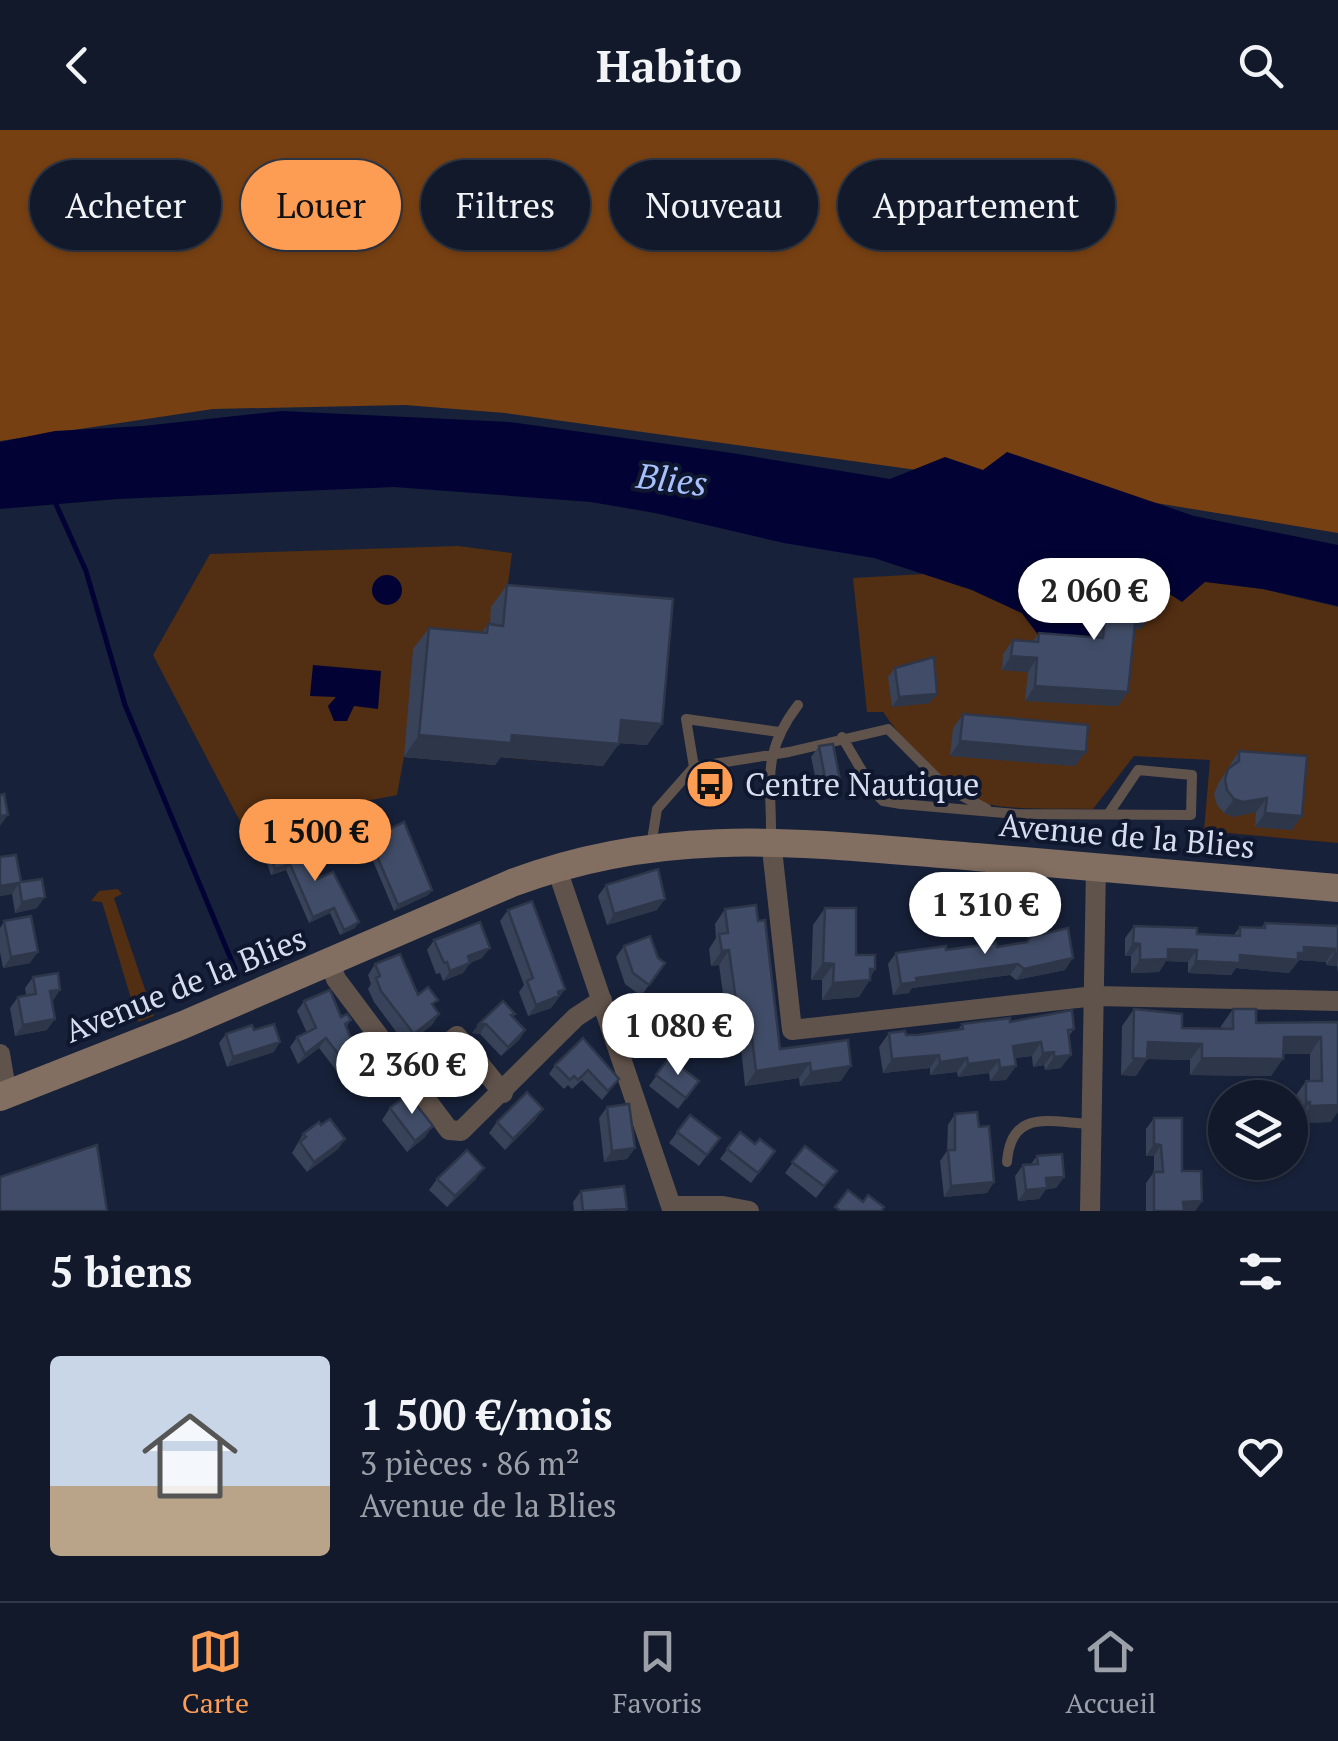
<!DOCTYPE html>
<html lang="fr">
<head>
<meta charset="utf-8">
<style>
  body { margin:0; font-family:"PT Serif",serif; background:#1a2233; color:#f1f3f6; height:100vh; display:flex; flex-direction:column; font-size:38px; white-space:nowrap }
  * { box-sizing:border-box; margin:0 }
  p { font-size:32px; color:#9ca0a9 }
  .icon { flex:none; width:55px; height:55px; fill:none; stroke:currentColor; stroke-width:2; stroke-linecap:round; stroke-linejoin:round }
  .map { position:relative; height:1081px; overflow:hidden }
  .sheet { display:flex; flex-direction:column; background:#11192b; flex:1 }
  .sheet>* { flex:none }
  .guide { position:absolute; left:30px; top:30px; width:1280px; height:90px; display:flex; gap:20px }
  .controls { position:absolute; left:1208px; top:950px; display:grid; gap:20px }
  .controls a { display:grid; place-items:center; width:100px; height:100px; border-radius:50%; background:#11192b; box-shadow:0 2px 8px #0004,0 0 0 2px #303847; font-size:50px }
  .price { position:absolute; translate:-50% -85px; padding:0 22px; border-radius:35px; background:#fff; color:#222; font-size:32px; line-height:65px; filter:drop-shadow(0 2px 5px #0008) }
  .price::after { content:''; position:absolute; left:50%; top:60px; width:30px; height:22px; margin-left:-15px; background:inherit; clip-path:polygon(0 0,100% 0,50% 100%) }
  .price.current { background:#fd9d54; color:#111 }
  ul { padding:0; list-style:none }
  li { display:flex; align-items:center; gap:30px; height:250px; padding:0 50px }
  li span { display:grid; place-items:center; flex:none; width:280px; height:200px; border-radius:10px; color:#555 }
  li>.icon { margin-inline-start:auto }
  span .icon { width:120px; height:120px; fill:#fffc; stroke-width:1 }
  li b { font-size:42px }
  h2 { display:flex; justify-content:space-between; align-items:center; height:120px; padding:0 50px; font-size:42px }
  .chip { padding:0 35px; border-radius:45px; background:#11192b; box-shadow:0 2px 8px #0004,0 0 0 2px #303847; font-size:35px; line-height:90px }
  .chip.current { background:#fd9d54; color:#111 }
  header { display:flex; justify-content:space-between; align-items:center; height:130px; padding:0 50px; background:#11192b; font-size:45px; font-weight:600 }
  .tab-bar { display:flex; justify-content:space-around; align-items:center; height:140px; border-top:2px solid #303847; background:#11192b; font-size:28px; color:#9ca0a9 }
  .tab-bar a { display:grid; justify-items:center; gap:5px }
  .tab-bar .current { color:#fd9d54 }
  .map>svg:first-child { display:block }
  .green { fill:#522e12 }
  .forest { fill:#774012 }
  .water { fill:#020334 }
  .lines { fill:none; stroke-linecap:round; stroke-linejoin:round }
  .stream { stroke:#020334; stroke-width:5 }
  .service { stroke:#60534b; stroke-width:10 }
  .minor { stroke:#60534b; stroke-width:20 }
  .secondary { stroke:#836f61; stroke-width:28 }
  .wall { fill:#384259 }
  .shaded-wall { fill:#2e3649 }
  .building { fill:#414d68; stroke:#2e3649; stroke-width:2.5 }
  .labels { text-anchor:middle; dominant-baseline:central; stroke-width:8; stroke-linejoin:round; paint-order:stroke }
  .poi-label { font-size:32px; fill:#d6ddee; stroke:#0f172f; text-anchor:start }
  .street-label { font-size:32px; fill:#d6ddee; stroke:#0f172f }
  .water-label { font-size:35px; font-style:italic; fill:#a7c0fc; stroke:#0f172f }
</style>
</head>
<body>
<header><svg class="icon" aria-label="back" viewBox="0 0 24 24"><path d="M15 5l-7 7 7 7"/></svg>Habito<svg class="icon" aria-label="search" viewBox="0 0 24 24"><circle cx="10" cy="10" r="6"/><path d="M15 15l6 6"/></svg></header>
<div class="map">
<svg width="1338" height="1081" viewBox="0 0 1338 1081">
  <rect width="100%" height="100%" fill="#172139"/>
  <path class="green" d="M458 416 512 423 505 477 647 615 606 612 603 636 497 627 495 635 404 627 397 665 242 695 153 525 210 424Z
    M1135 442 1263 459 1338 477V713L1204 701 1210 630 1134 626 1093 679C1062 678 1028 680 997 676 953 669 908 617 883 582H867L853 448 924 444 972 460 1022 483 1048 518Z
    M118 759 122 764 114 768 154 886 138 892 102 772 91 771 99 761Z"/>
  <path class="forest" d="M0 0H1338V403L1156 373 505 283 405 275 213 279 0 311Z"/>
  <path class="water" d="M282 281 510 292 732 323 890 349 945 327 983 340 1007 322 1194 386 1338 415V476L1263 459 1205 452 1182 472 1135 442 1093 522 1048 518 1022 483 972 460 874 428 784 413 655 383 591 372 394 357 118 369 0 379V312L55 301 143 296Z
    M372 460a15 15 0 1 1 30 0a15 15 0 1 1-30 0Z
    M313 535 381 541 378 579 354 576 347 591H334L328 576 336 567 310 566Z"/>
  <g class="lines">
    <path class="stream" d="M55 372 86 441 125 575 235 839"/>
    <path class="service" d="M842 607 875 663 883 671 901 674 1016 684 1191 685 1192 645 1138 640 1109 683
      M694 637 686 589 779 602
      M771 709C772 652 760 625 798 575
      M651 716 657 679 694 637 789 622 888 599 947 658 987 679
      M1007 1032C1011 977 1052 993 1092 994"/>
    <path class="minor" d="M771 710 792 900 1095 866 1338 871
      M556 736 671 1076H723L749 1081
      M330 833 336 849 449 1000 461 1001 576 887 602 870
      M0 924 7 965
      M407 947 457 906 503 963
      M1090 1081 1096 737"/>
    <path class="secondary" d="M0 967 183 895 512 753C670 693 812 714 976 727 1096 737 1217 747 1338 758"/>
  </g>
  <path class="wall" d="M1110 436 1138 462 1151 485 1141 499H1134L1128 562 1118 576 1025 571 1028 542 1002 540 1003 524 1013 510 1033 511 1039 503 1095 507 1100 450Z
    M507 455 662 594 647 615 619 613 603 636 501 627 495 635 404 627 413 519 429 498 482 502 488 494 490 495 491 477Z
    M895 538 930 573 892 577 888 547Z
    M963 584 1075 636 950 626 953 598Z
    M819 616 840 650 832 661 819 664 811 627Z
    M1239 621 1292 700 1255 697 1256 682 1233 687 1224 683 1217 675 1214 664 1218 654Z
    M375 706 432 760 428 765 394 781 370 724 374 718 371 711Z
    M269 721 317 749 355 798 340 805 330 783 309 793 286 740 271 745 265 727Z
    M0 727 21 752 37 778 15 783 12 764 0 766Z
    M606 755 657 780 607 795 598 766Z
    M825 778 856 825 875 839 859 867 822 870V850H811L813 795Z
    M725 779 780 919 841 951 800 956 799 948 745 956 739 898 728 899 719 835 711 836 709 819 716 808 715 794Z
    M508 780 565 859 551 878 528 886 519 862 524 855 500 791Z
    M4 791 30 833 3 838 0 822V798Z
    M1265 793 1338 796V843L1337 836 1326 835V832L1299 830 1289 843 1236 838 1231 845 1188 843V832L1166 831 1159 842 1131 843V826H1125V808L1134 796 1197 804 1234 805 1240 797 1261 798Z
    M434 810 482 828 470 833 463 843 443 851 440 843 436 844 427 820Z
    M624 816 658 828 665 833 641 866 625 854 616 827Z
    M997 817 1065 840 1016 850 1010 845 912 858 909 863 893 865 888 834 896 823Z
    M375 834 433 876 439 884 432 895 406 915 374 872 368 859 371 854 368 845Z
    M33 847 52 871 47 900 15 906 10 878 18 867 26 865 25 858Z
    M650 870 679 893 658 922 628 899Z
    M304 871 351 890 346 897 352 911 385 936 378 946 360 960 347 944 342 948 319 918 298 934 290 917 297 907 307 903 297 881Z
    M1134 879 1182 898 1221 899V896L1233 879 1256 893 1338 892 1331 992 1299 993V989H1294V968L1306 951H1310V924H1283L1271 946 1190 945V930L1147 929 1136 946 1121 945 1122 896Z
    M515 884 513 887 525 900 519 910 501 926 480 904 472 903 479 894Z
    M1010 892 1074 899 1068 907 1061 938 1045 940 1044 935 1033 937 1032 926 1015 928 1016 936 1006 950 990 951 989 943 958 947 957 942 930 945V938L883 943 879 917 889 903 917 905 958 900 962 894Z
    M254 900 274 922 227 937 219 913 226 904Z
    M583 908 619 949 602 970 582 950 572 959 568 955 564 959 549 944 555 935Z
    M669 928 699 951 678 979 649 956Z
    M607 977 635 1018 627 1029 604 1032 599 988Z
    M390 978 425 1007 407 1022 382 990Z
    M543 979 535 990 505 1020 489 1003 497 992Z
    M955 984 994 1052 987 1063 944 1067 940 1031 947 1021 948 995Z
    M690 985 720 1008 699 1036 669 1013Z
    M1154 988 1182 1041 1202 1071 1195 1081H1146V1053L1154 1042V1026H1146V999Z
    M321 995 345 1009 338 1019 307 1042 292 1023 303 1004Z
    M740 1002 755 1014 775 1021 751 1053 720 1029Z
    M805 1016 837 1041 816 1068 785 1043Z
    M1037 1026 1064 1047 1056 1058 1046 1059 1039 1069 1018 1071 1015 1046 1023 1035 1031 1034Z
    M437 1049H476L447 1077 429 1060Z
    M581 1061 627 1079 625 1081H574L573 1072Z"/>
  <path class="shaded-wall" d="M1136 484 1151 485 1141 499 1126 498Z
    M1011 526 1037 528 1028 542 1002 540Z
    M1035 556 1128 562 1118 576 1025 571Z
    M937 564 930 573 892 577 899 567Z
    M621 590 662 594 647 615 605 612Z
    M419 605H512L619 614 603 636 501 627 495 635 404 627Z
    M960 611 1086 622 1075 636 950 626Z
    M840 650 832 661 819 664 826 653Z
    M1267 668 1256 682 1233 687 1224 683 1234 669Z
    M1265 683 1302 686 1292 700 1255 697Z
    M8 685 0 696V686Z
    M290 734 286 740 271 745 275 739Z
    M19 753 12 764 0 766V756Z
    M432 760 428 765 394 781 398 775Z
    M45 767 37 778 15 783 22 772Z
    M665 769 657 780 607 795 614 784Z
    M334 778 330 783 309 793 313 787Z
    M359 792 355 798 340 805 344 800Z
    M1133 813 1140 814 1131 826H1125Z
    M1304 817 1335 819 1326 832 1299 830 1289 843 1236 838 1231 845 1188 843 1196 831Z
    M490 818 482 828 470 833 463 843 443 851 450 841 468 826Z
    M1168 819 1197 820 1188 832 1166 831 1159 842 1131 843 1140 830Z
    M729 820 719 835 711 836 722 821Z
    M38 822 30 833 3 838 11 827Z
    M1335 823H1338L1337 836 1326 835Z
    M1073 828 1065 840 1016 850 1024 839Z
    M823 833 834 834 822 850H811Z
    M1018 834 1010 845 912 858 909 863 893 865 901 854 916 848Z
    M870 839H875L867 851 870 850 859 867 822 870 833 853Z
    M565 859 551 878 528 886 536 875Z
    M60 860 53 871 50 861Z
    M749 883 739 898 728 899 738 885Z
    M439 884 432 895 406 915 414 904Z
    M55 889 47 900 15 906 23 895Z
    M479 894H486L480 904 472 903Z
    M525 900 519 910 501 926 508 917Z
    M1284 907H1321L1310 924H1272Z
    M326 908 319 918 298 934 305 924Z
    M280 912 274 922 227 937 233 927Z
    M1041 912 1032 926 1004 929 1013 916Z
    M1148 912 1202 914 1190 930 1147 929 1136 946 1121 945Z
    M1054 922 1044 935 1033 937 1043 923Z
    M939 925 930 938 883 943 892 929Z
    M1071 925 1061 938 1045 940 1054 927Z
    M967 928 957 942 930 945 940 932Z
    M1202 928 1283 929 1271 946 1190 945Z
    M999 930 989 943 958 947 968 934Z
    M810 933 799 948 745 956 756 941Z
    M385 936 378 946 360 960 367 950Z
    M851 936 841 951 800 956 811 942Z
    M1016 936 1006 950 990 951 1000 938Z
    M1306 972H1310L1299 989H1294Z
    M1338 975V982L1331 992 1299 993 1310 976Z
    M543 979 535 990 505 1020 513 1009Z
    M433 996 425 1007 407 1022 415 1011Z
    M345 1009 338 1019 307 1042 314 1032Z
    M1154 1014 1161 1015 1154 1026H1146Z
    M635 1018 627 1029 604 1032 612 1021Z
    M484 1038 476 1049 447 1077 455 1066Z
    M1064 1047 1056 1058 1046 1059 1039 1069 1018 1071 1026 1060 1046 1048Z
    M994 1052 987 1063 944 1067 951 1056Z
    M1202 1071 1195 1081H1177L1183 1072Z"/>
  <path class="building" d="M1110 436 1140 439 1138 462 1153 463 1151 485 1136 484 1128 562 1035 556 1037 528 1011 526 1013 510 1038 512 1039 503 1103 508Z
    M507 455 673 469 662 594 621 590 619 614 512 605 511 613 419 605 429 498 487 503 488 494 503 496Z
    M934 527 937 564 899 567 895 538Z
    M963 584 1088 595 1086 622 960 611Z
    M833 614 840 650 826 653 819 616Z
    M1239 621 1307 626 1302 686 1265 683 1267 668 1243 672 1234 669 1227 660 1225 649 1228 639 1239 631Z
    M4 664 8 685 0 686V665Z
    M404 692 432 760 398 775 374 719 380 716 375 706Z
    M300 710 317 749 333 742 359 792 344 800 334 778 313 787 290 734 275 739 269 721Z
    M16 725 21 752 42 749 45 767 22 772 19 753 0 756V727Z
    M658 739 665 769 614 784 606 755Z
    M532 771 565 859 558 862 559 866 536 875 527 851 533 848 508 780Z
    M756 775 758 791 765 790 780 919 848 910 851 936 811 942 810 933 756 941 749 883 738 885 729 820 722 821 719 804 728 803 725 779Z
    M825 778H856V825H875V839H870V850L833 853 834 834 823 833Z
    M31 786 38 822 11 827 4 791Z
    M480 792 490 818 468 826 470 833 450 841 447 832 444 833 434 810Z
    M1265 793 1338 796V823H1335V819L1304 817V823H1298V830L1240 825V833L1196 831 1197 820 1168 819V829L1140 830V814L1133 813 1134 796 1197 798V804L1240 806V797L1265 798Z
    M1068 798 1073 828 1024 839 1018 834 916 848 917 852 901 854 896 823 946 816V820L996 813 997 817 1027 812 1030 807Z
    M650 806 658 828 665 833 649 855 633 843 624 816Z
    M400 824 418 865 428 857 438 870 432 874 439 884 414 904 381 861 376 848 380 846 375 834Z
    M58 843 60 860 50 861 55 889 23 895 18 867 36 864 33 847Z
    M330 860 341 887 347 884 351 890 345 894 352 911 360 904 385 936 367 950 354 934 349 938 326 908 305 924 297 907 316 898 304 871Z
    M650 870 679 893 666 911 636 888Z
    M503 871 515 884 511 885 525 900 508 917 486 894H479Z
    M1134 879 1182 884V898L1233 899V879H1256V893L1338 892V975L1310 976V972H1306V951H1322L1321 907H1284L1283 929 1202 928V914L1148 912 1147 929 1133 928Z
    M1072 880 1074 899 1068 900 1071 925 1054 927V922L1043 923 1041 912 1013 916 1016 936 1000 938 999 930 968 934 967 928 940 932 939 925 892 929 889 903 905 901 906 905H917L963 899 962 894 1010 888V892Z
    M274 894 280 912 233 927 226 904 252 895 254 900Z
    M583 908 619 949 608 961 588 940 578 950 574 946 570 950 555 935Z
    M669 928 699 951 686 968 656 945Z
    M527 962 543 979 513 1009 497 992Z
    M408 964 433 996 415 1011 390 978Z
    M629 974 635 1018 612 1021 607 977Z
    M977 982 979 997 989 996 994 1052 951 1056 948 1020H955V984Z
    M690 985 720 1008 707 1025 677 1002Z
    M1154 988H1182V1041H1201L1202 1071 1183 1072 1184 1081H1154V1042H1163L1161 1015 1154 1014Z
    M330 989 345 1009 314 1032 300 1012 306 1007 303 1004 319 992 321 995Z
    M740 1002 755 1014 760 1009 775 1021 758 1043 727 1019Z
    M97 1015 107 1081H0V1047Z
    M805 1016 837 1041 824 1056 792 1032Z
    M467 1020 484 1038 455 1066 437 1049Z
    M1062 1024 1064 1047 1046 1048 1047 1058 1026 1060 1023 1035 1038 1034 1037 1026Z
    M624 1056 627 1079 583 1081 581 1061Z
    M848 1060 863 1072 868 1065 884 1077 881 1081H841L835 1077Z"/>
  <defs>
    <g id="bus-disc" transform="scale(2.5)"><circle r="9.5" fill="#fd9d54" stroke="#0f172f"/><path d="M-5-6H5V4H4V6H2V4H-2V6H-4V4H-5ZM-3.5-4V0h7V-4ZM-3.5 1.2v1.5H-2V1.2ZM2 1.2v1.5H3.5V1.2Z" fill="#111"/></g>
  </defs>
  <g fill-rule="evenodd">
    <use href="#bus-disc" x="710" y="654"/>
  </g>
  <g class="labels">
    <g class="poi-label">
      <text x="745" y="654">Centre Nautique</text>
    </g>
    <g class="street-label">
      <text transform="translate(1127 705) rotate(5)">Avenue de la Blies</text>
      <text transform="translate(185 854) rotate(-22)">Avenue de la Blies</text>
    </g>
    <g class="water-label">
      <text transform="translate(672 349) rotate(7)">Blies</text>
    </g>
  </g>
</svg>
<div class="controls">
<a><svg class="icon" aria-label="layers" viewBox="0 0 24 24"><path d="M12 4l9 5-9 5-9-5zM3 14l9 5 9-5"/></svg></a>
</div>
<b class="price" style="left:1094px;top:513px">2 060 €</b>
<b class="price current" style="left:315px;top:754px">1 500 €</b>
<b class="price" style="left:985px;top:827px">1 310 €</b>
<b class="price" style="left:678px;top:948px">1 080 €</b>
<b class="price" style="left:412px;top:987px">2 360 €</b>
<div class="guide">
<a class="chip">Acheter</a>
<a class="chip current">Louer</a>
<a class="chip">Filtres</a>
<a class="chip">Nouveau</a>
<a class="chip">Appartement</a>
</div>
</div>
<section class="sheet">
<h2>5 biens<svg class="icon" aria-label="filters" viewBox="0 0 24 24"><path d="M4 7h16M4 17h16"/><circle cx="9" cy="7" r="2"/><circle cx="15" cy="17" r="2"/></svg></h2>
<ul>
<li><span style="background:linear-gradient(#c9d6e8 65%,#b9a48a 0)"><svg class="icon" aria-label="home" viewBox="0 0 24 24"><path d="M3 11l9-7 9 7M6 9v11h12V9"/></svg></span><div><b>1 500 €/mois</b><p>3 pièces · 86 m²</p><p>Avenue de la Blies</p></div><svg class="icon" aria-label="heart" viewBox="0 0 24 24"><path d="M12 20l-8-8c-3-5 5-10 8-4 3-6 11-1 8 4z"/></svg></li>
</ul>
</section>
<nav class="tab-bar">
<a class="current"><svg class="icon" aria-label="map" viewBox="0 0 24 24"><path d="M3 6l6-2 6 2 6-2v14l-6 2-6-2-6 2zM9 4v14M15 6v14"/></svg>Carte</a>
<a><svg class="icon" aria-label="saved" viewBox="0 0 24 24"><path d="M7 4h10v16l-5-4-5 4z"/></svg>Favoris</a>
<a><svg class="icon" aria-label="home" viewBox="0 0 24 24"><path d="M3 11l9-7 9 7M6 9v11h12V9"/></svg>Accueil</a>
</nav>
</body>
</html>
